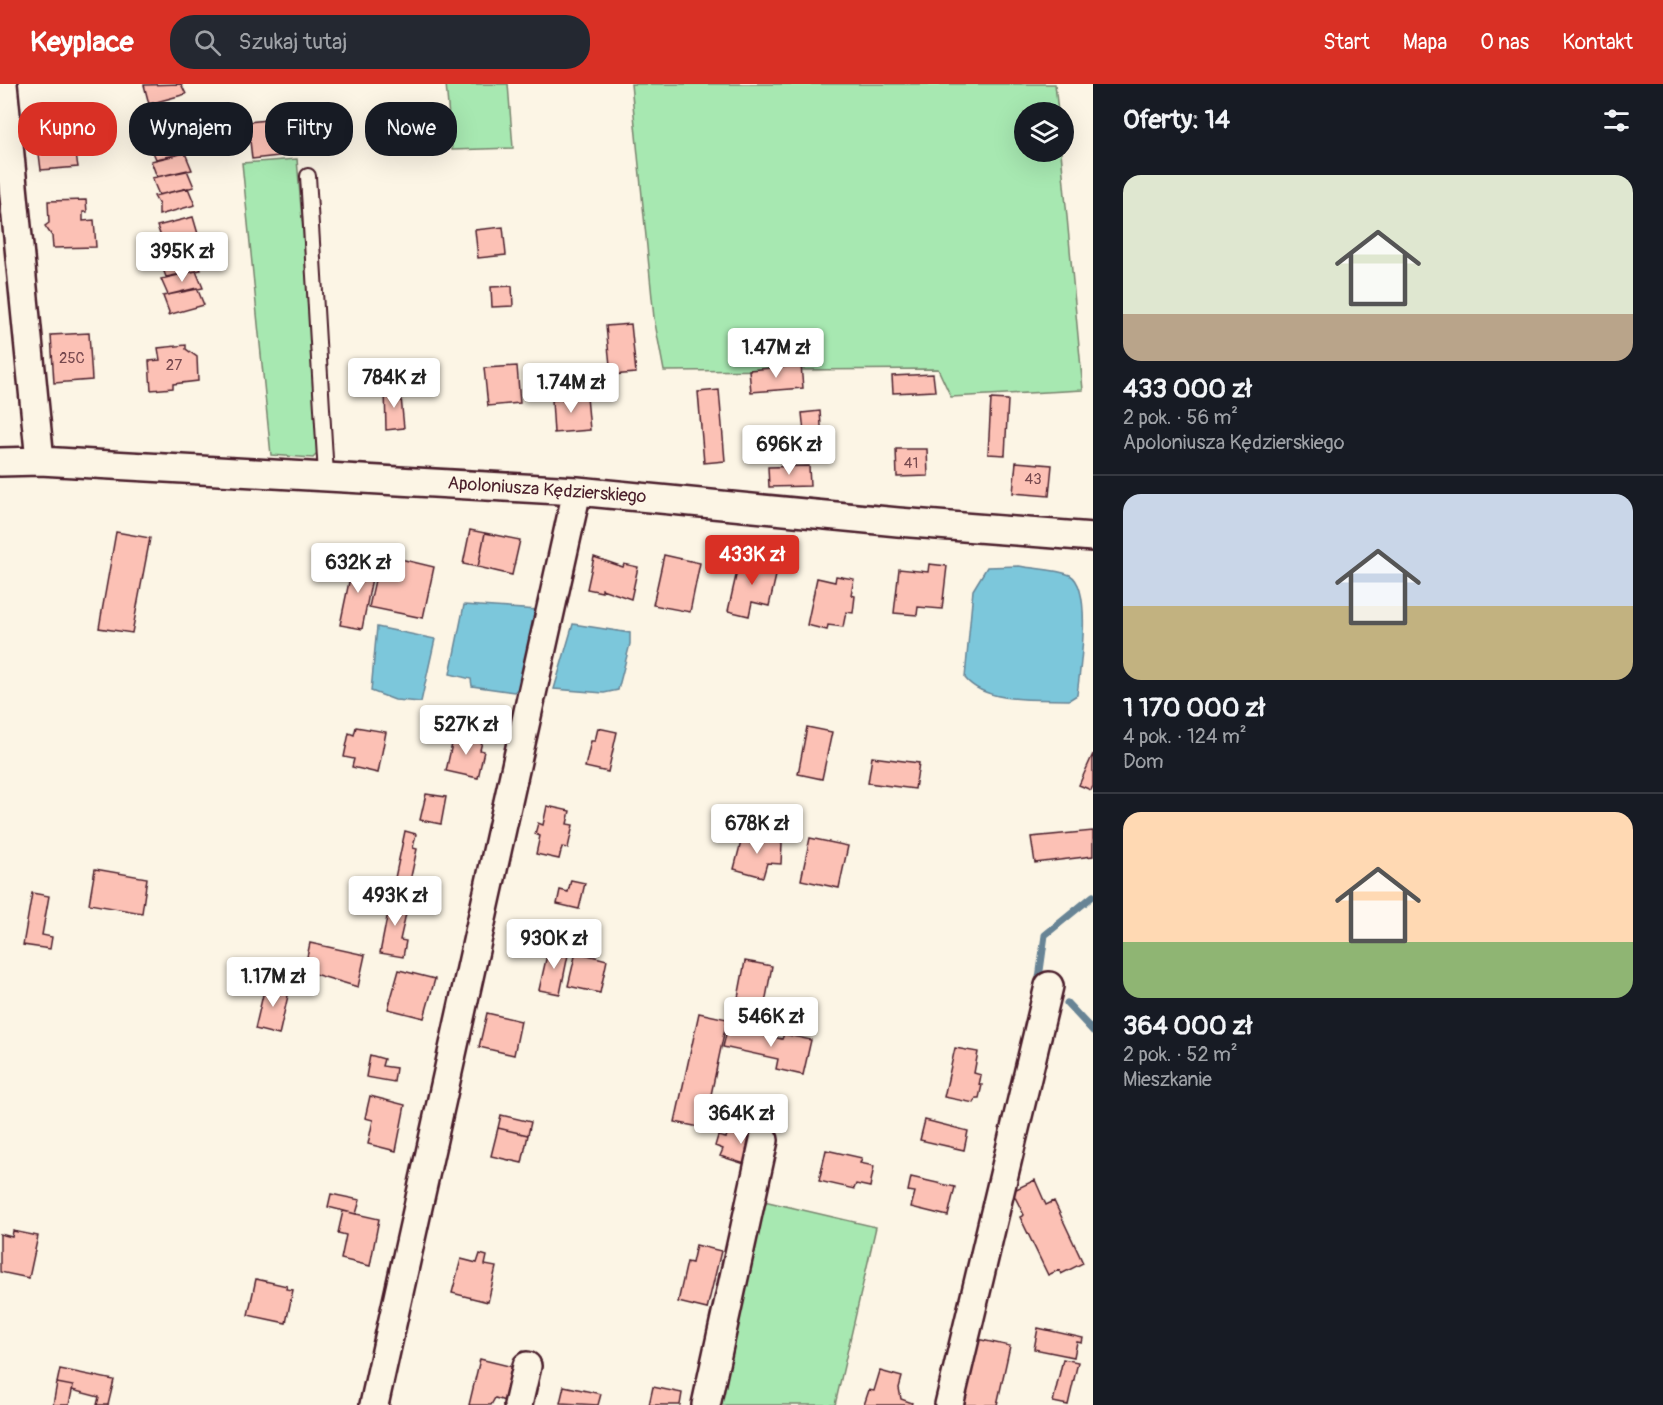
<!DOCTYPE html>
<html lang="pl">
<head>
<meta charset="utf-8">
<style>
  body { margin:0; font-family:Pangolin,sans-serif; background:#242831; color:#f1f3f6; height:100vh; display:flex; flex-direction:column; font-size:22px; white-space:nowrap }
  * { box-sizing:border-box; margin:0 }
  p { font-size:20px; color:#9ea1a6 }
  .icon { flex:none; width:33px; height:33px; fill:none; stroke:currentColor; stroke-width:2; stroke-linecap:round; stroke-linejoin:round }
  .map { position:relative; flex:1; overflow:hidden }
  .panel { display:flex; flex-direction:column; background:#171b24; width:570px }
  .panel>* { flex:none }
  .guide { position:absolute; left:18px; top:18px; width:570px; height:54px; display:flex; gap:12px }
  .buttons { position:absolute; left:1014px; top:18px; display:grid; gap:12px }
  .buttons a { display:grid; place-items:center; width:60px; height:60px; border-radius:50%; background:#171b24; box-shadow:0 6px 24px #0002; font-size:30px }
  .price { position:absolute; translate:-50% -51px; padding:0 14px; border-radius:6px; background:#fff; color:#222; font-size:20px; line-height:39px; filter:drop-shadow(0 2px 3px #0008) }
  .price::after { content:''; position:absolute; left:50%; top:36px; width:18px; height:14px; margin-left:-9px; background:inherit; clip-path:polygon(0 0,100% 0,50% 100%) }
  .price.current { background:#d93025; color:#fff }
  ul { padding:0; list-style:none }
  li { display:grid; align-content:center; gap:12px; height:318px; padding:0 30px }
  li+li { border-top:2px solid #363941 }
  li span { display:grid; place-items:center; height:186px; border-radius:18px; color:#555 }
  li>.icon { margin-inline-start:auto }
  span .icon { width:108px; height:108px; fill:#fffc; stroke-width:1 }
  li b { font-size:26px }
  h2 { display:flex; justify-content:space-between; align-items:center; height:72px; padding:0 30px; font-size:26px }
  .pill { padding:0 21px; border-radius:24px; background:#171b24; box-shadow:0 6px 24px #0002; font-size:21px; line-height:54px }
  .pill.current { background:#d93025; color:#fff }
  header { display:flex; align-items:center; gap:36px; box-sizing:border-box; height:84px; padding:0 30px; background:#d93025; color:#fff }
  header strong { font-size:28px }
  nav { display:flex; gap:33px; margin-inline-start:auto; font-size:21px }
  .search { width:420px; height:54px; background:#242831; display:flex; align-items:center; gap:15px; box-sizing:border-box; padding:0 21px; border-radius:24px; color:#9ea1a6; font-size:22px }
  main { display:flex; flex:1; min-height:0 }
  .map>svg:first-child { display:block }
  .green { fill:#a7e8b1; stroke:#78846e; stroke-width:1.5 }
  .water { fill:#7bc7db; stroke:#678495; stroke-width:1.5 }
  .lines { fill:none; stroke-linecap:round; stroke-linejoin:round }
  .stream { stroke:#678495; stroke-width:7 }
  .building { fill:#fcc1b5; stroke:#4a1f2b; stroke-width:1.5 }
  .lane-casing { stroke:#4a1f2b; stroke-width:18 }
  .street-casing { stroke:#4a1f2b; stroke-width:32 }
  .lane { stroke:#fcf5e5; stroke-width:14 }
  .street { stroke:#fcf5e5; stroke-width:27 }
  .labels { text-anchor:middle; dominant-baseline:central; stroke-width:4.5; stroke-linejoin:round; paint-order:stroke }
  .number-label { font-size:15px; fill:#76484e }
  .street-label { font-size:18px; fill:#4a1f2b; stroke:#fcf5e5 }
</style>
</head>
<body>
<header>
<strong>Keyplace</strong>
<div class="search"><svg class="icon" aria-label="search" viewBox="0 0 24 24"><circle cx="10" cy="10" r="6"/><path d="M15 15l6 6"/></svg>Szukaj tutaj</div>
<nav><a>Start</a><a>Mapa</a><a>O nas</a><a>Kontakt</a></nav>
</header>
<main>
<div class="map">
<svg width="1093" height="1321" viewBox="0 0 1093 1321">
  <rect width="100%" height="100%" fill="#fcf5e5"/>
  <filter id="ink" filterUnits="userSpaceOnUse"><feTurbulence type="fractalNoise" baseFrequency=".0167" numOctaves="2"/><feDisplacementMap in="SourceGraphic" scale="12" xChannelSelector="R" yChannelSelector="G"/><feConvolveMatrix kernelMatrix="1 2 1 2 8 2 1 2 1" color-interpolation-filters="sRGB"/></filter>
  <g filter="url(#ink)">
    <path class="green" d="M446 0H508L513 64 452 66Z
      M631 0H1055L1058 28H1024V68H1061L1083 306 951 313 938 285 664 287 654 234Z
      M297 75 320 353 319 368 313 374 271 371 242 79Z
      M764 1117 876 1143 835 1321H720Z"/>
    <path class="water" d="M1019 482C1034 485 1056 485 1070 491 1093 504 1080 585 1077 611L1069 616C1038 615 986 620 965 594L973 506 987 483Z
      M464 521 538 526 519 604 514 608 472 602 471 595 450 590Z
      M573 540 630 549V560L618 606 604 609 554 605Z
      M377 543 435 555 421 618 395 616 371 607Z"/>
    <g class="lines">
      <path class="stream" d="M1039 894 1045 851 1093 812
        M1067 919 1093 947"/>
    </g>
    <path class="building" d="M181 0 186 10 149 20 144 1Z
      M406 21 407 26H422L423 32H427L429 54H416V63L395 64V59H381L379 33 393 31 392 22Z
      M184 32 189 50 154 58 148 41Z
      M70 35 78 83 41 86 35 38Z
      M267 36 268 41 285 40 288 71 252 75 248 38Z
      M183 51 190 68 156 75 149 59Z
      M185 69 192 86 157 93 151 77Z
      M187 86 194 103 159 111 152 94Z
      M188 104 195 121 159 131V121L154 112Z
      M86 116 87 128H83V137L94 136 96 163 53 164 52 152 45 142 49 139 48 117Z
      M193 133 198 150 163 158 157 142Z
      M503 143 506 171 478 174 475 146Z
      M192 151 199 168 165 176 158 159Z
      M194 169 201 186 166 193 160 177Z
      M196 187 203 204 168 211 161 195Z
      M512 202 513 222 492 223 491 203Z
      M197 204 204 221 168 231 169 228 163 212Z
      M631 240 636 289 611 291 606 242Z
      M89 249 92 296 54 299 51 251Z
      M186 261V265L197 273 198 297 173 300V304L151 306 149 277 160 276 158 264Z
      M801 281 803 304 751 308 749 286Z
      M517 282 520 319 488 322 484 284Z
      M933 290 935 307 893 309 892 292Z
      M400 303 404 344 386 346 385 304Z
      M719 306 725 377 704 379 698 308Z
      M572 307 573 314 587 313 590 346 554 349 552 316 562 315 561 309Z
      M991 315 1008 316 1005 371 988 370Z
      M820 327 822 356 805 358 802 329Z
      M896 365H927L928 392 897 393Z
      M1016 378 1052 381 1049 412 1013 409Z
      M809 382 810 402 769 403 768 383Z
      M470 446 485 449 478 483 463 480Z
      M116 448 150 454 132 549 99 544Z
      M485 449 520 456 512 491 478 483Z
      M664 471 700 479 690 528 653 521Z
      M392 473 434 483 423 534 369 523 377 487 388 489Z
      M594 473 623 483 624 480 638 483 631 515 602 505V508L587 505Z
      M354 474 375 479 362 545 340 541Z
      M740 474 778 483 769 522 752 518 749 532 728 527Z
      M929 480 947 482 942 525 918 523 917 531 894 529 899 485 928 488Z
      M836 492 854 495 851 511 855 512 853 529 846 528 843 543 828 541 827 546 807 541 817 494 835 498Z
      M356 643 386 648 378 689 352 683 354 675 344 673 349 649 354 651Z
      M807 643 832 648 822 695 798 690Z
      M598 644 617 648 608 688 585 683 591 657H595Z
      M459 649 483 654 480 666 484 667 478 694 446 687 452 660H457Z
      M1093 670V702L1091 706 1079 701Z
      M872 673 919 679 915 705 868 699Z
      M426 710 446 713 441 740 420 736Z
      M547 722 570 727 567 740 573 741 568 764 562 763 559 775 536 770 540 752 535 750 538 739 543 741Z
      M405 747 416 750 413 764 417 765 407 811 392 808Z
      M1093 747V772L1035 779 1031 753Z
      M743 750 782 759 781 780 767 779 763 793 734 785Z
      M810 754 848 762 839 804 801 796Z
      M95 785 147 794 142 829 89 820Z
      M571 796 585 799 579 825 557 820 560 806 568 808Z
      M392 808 396 809 395 813 409 816 400 856 406 857 403 873 380 869Z
      M32 809 49 812 42 851 52 853 50 865 23 861Z
      M310 859 365 871 358 903 304 887Z
      M549 862 569 866 560 910 539 906Z
      M576 868 607 876 600 909 568 902Z
      M745 877 772 882 765 919 738 914Z
      M399 886 435 895 424 934 388 925Z
      M266 898 290 903 279 951 255 945Z
      M487 929 521 937 514 971 479 963Z
      M699 929 727 935 704 1044 675 1038Z
      M728 942 782 955 784 950 811 956 803 991 776 985 778 975 723 963Z
      M955 964 978 968 974 989 981 991 979 1001H982L979 1014H976L974 1019 944 1013Z
      M370 971 384 975 382 982 396 984 394 998 366 993Z
      M370 1012 405 1021 396 1067 368 1060 373 1036 365 1034Z
      M501 1031 531 1038 528 1051 498 1044Z
      M925 1036 968 1047 964 1066 920 1056Z
      M730 1040 764 1051 754 1083 720 1072 723 1065 715 1062 718 1052 726 1054Z
      M498 1044 528 1051 522 1079 491 1072Z
      M826 1066 862 1074 860 1079 874 1082 870 1103 856 1100 854 1105 819 1097Z
      M911 1093 955 1103 948 1132 911 1123 915 1108 908 1107Z
      M1035 1096 1046 1121 1054 1117 1083 1179 1061 1190 1059 1186 1048 1191 1020 1133 1024 1131 1012 1107Z
      M331 1110 360 1116 356 1130 328 1123Z
      M343 1127 379 1135 370 1182 341 1175 346 1151 338 1149Z
      M13 1147 38 1152 29 1194 0 1188V1150L12 1153Z
      M696 1161 721 1167 707 1225 678 1218 687 1178 692 1179Z
      M480 1170 487 1172 485 1181 496 1183 488 1218 452 1209 461 1175 477 1179Z
      M256 1195 287 1202 286 1205 293 1206 286 1239 248 1231Z
      M1038 1244 1083 1254 1082 1259 1077 1258 1074 1273 1034 1265Z
      M977 1255 1010 1262 997 1321H962Z
      M480 1275 513 1283 505 1317 495 1314 491 1321H469Z
      M1063 1275 1078 1278 1068 1321 1053 1318Z
      M60 1285 114 1296 108 1321H97L99 1313 72 1306 73 1302 57 1299Z
      M880 1287 902 1293 899 1304 901 1315 912 1319 911 1321H864L869 1306 874 1307Z
      M57 1299 73 1302 69 1321H53Z
      M564 1302 601 1310 598 1321 560 1319Z
      M653 1303 682 1309 680 1321H649Z"/>
    <g class="lines">
      <g class="lane-casing">
        <path id="lane" d="M308 92 326 391"/>
      </g>
      <g class="street-casing">
        <path id="street" d="M3 0 40 377
          M0 378 40 377 577 407 898 438 1093 453
          M374 1321 577 407
          M518 1321 527 1282
          M706 1321 764 1056
          M949 1321 1049 902"/>
      </g>
      <use href="#lane" class="lane"/>
      <use href="#street" class="street"/>
    </g>
  </g>
  <g class="labels">
    <g class="number-label">
      <text x="72" y="274">25C</text>
      <text x="174" y="281">27</text>
      <text x="911" y="379">41</text>
      <text x="1033" y="395">43</text>
    </g>
    <g class="street-label">
      <text transform="translate(547 406) rotate(4)">Apoloniusza Kędzierskiego</text>
    </g>
  </g>
</svg>
<div class="buttons">
<a><svg class="icon" aria-label="layers" viewBox="0 0 24 24"><path d="M12 4l9 5-9 5-9-5zM3 14l9 5 9-5"/></svg></a>
</div>
<b class="price" style="left:182px;top:199px">395K zł</b>
<b class="price" style="left:776px;top:295px">1.47M zł</b>
<b class="price" style="left:394px;top:325px">784K zł</b>
<b class="price" style="left:571px;top:330px">1.74M zł</b>
<b class="price" style="left:789px;top:392px">696K zł</b>
<b class="price current" style="left:752px;top:502px">433K zł</b>
<b class="price" style="left:358px;top:510px">632K zł</b>
<b class="price" style="left:466px;top:672px">527K zł</b>
<b class="price" style="left:757px;top:771px">678K zł</b>
<b class="price" style="left:395px;top:843px">493K zł</b>
<b class="price" style="left:554px;top:886px">930K zł</b>
<b class="price" style="left:273px;top:924px">1.17M zł</b>
<b class="price" style="left:771px;top:964px">546K zł</b>
<b class="price" style="left:741px;top:1061px">364K zł</b>
<div class="guide">
<a class="pill current">Kupno</a>
<a class="pill">Wynajem</a>
<a class="pill">Filtry</a>
<a class="pill">Nowe</a>
</div>
</div>
<section class="panel">
<h2>Oferty: 14<svg class="icon" aria-label="filters" viewBox="0 0 24 24"><path d="M4 7h16M4 17h16"/><circle cx="9" cy="7" r="2"/><circle cx="15" cy="17" r="2"/></svg></h2>
<ul>
<li><span style="background:linear-gradient(#dfe7d0 75%,#b9a48a 0)"><svg class="icon" aria-label="home" viewBox="0 0 24 24"><path d="M3 11l9-7 9 7M6 9v11h12V9"/></svg></span><div><b>433 000 zł</b><p>2 pok. · 56 m²</p><p>Apoloniusza Kędzierskiego</p></div></li>
<li><span style="background:linear-gradient(#c9d6e8 60%,#c2b280 0)"><svg class="icon" aria-label="home" viewBox="0 0 24 24"><path d="M3 11l9-7 9 7M6 9v11h12V9"/></svg></span><div><b>1 170 000 zł</b><p>4 pok. · 124 m²</p><p>Dom</p></div></li>
<li><span style="background:linear-gradient(#ffd9b3 70%,#8fb573 0)"><svg class="icon" aria-label="home" viewBox="0 0 24 24"><path d="M3 11l9-7 9 7M6 9v11h12V9"/></svg></span><div><b>364 000 zł</b><p>2 pok. · 52 m²</p><p>Mieszkanie</p></div></li>
</ul>
</section>
</main>
</body>
</html>
